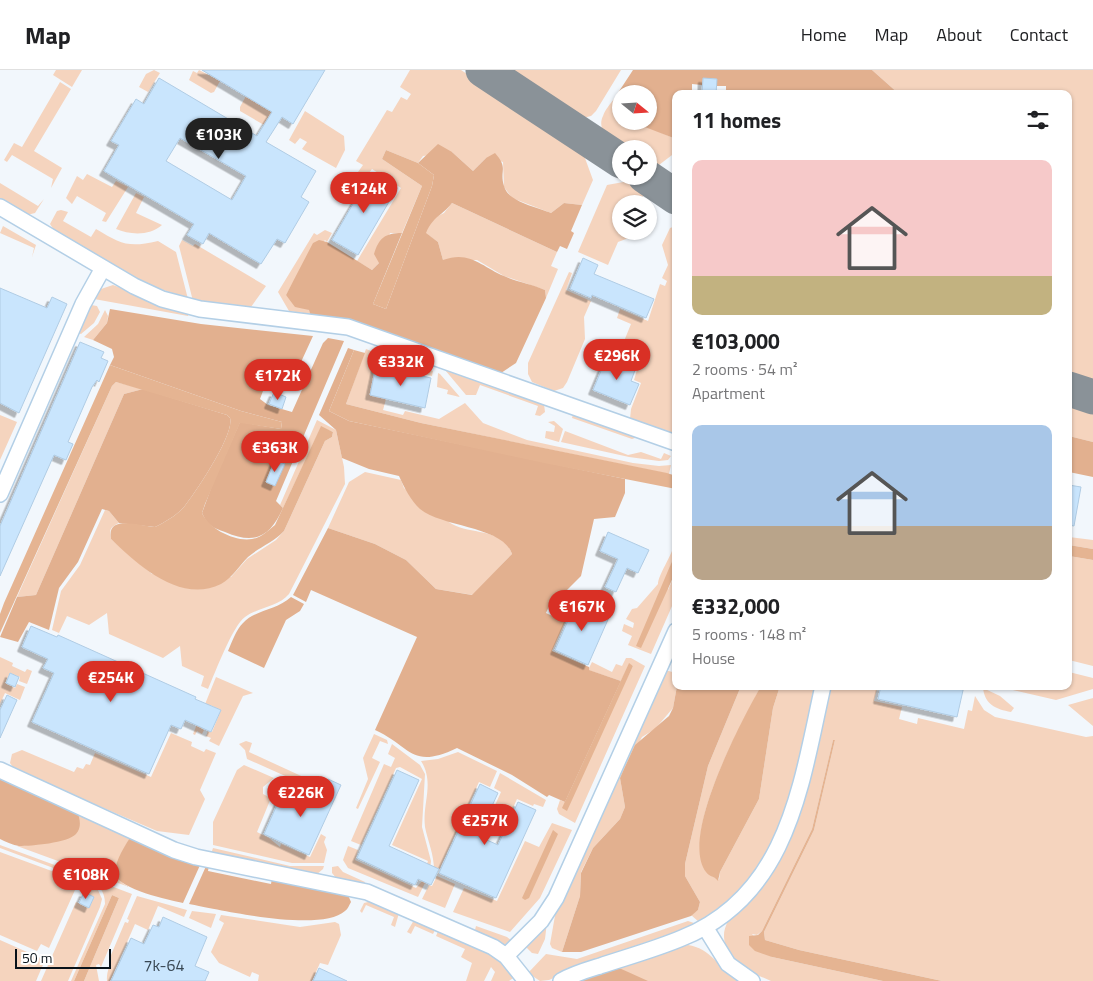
<!DOCTYPE html>
<html lang="en">
<head>
<meta charset="utf-8">
<style>
  body { margin:0; font-family:"Titillium Web",sans-serif; background:#f2f2f2; color:#202124; height:100vh; display:flex; flex-direction:column; font-size:19px; white-space:nowrap }
  * { box-sizing:border-box; margin:0 }
  p { font-size:16px; color:#757577 }
  .icon { flex:none; width:28px; height:28px; fill:none; stroke:currentColor; stroke-width:2; stroke-linecap:round; stroke-linejoin:round }
  .map { position:relative; flex:1; overflow:hidden }
  .sheet { position:absolute; left:672px; top:20px; width:400px; height:600px; display:flex; flex-direction:column; background:#fff; border-radius:10px; box-shadow:0 1px 4px #0004 }
  .sheet>* { flex:none }
  .needle { width:32px; rotate:108deg }
  .tools { position:absolute; left:612px; top:15px; display:grid; gap:10px }
  .tools a { display:grid; place-items:center; width:45px; height:45px; border-radius:50%; background:#fff; box-shadow:0 1px 4px #0004; font-size:25px }
  .scale { position:absolute; left:15px; bottom:12px; width:96px; box-sizing:border-box; padding-left:5px; border:2px solid #08121a; border-top:0; font-size:14px; line-height:18px; white-space:nowrap; color:#08121a; -webkit-text-stroke:4px #fff; paint-order:stroke }
  .price { position:absolute; translate:-50% -42px; padding:0 11px; border-radius:18px; background:#d93025; color:#fff; font-size:16px; line-height:32px; filter:drop-shadow(0 1px 2px #0008) }
  .price::after { content:''; position:absolute; left:50%; top:30px; width:15px; height:11px; margin-left:-8px; background:inherit; clip-path:polygon(0 0,100% 0,50% 100%) }
  .price.on { background:#222; color:#fff }
  ul { padding:0; list-style:none }
  li { display:grid; align-content:center; gap:10px; height:265px; padding:0 20px }
  li span { display:grid; place-items:center; height:155px; border-radius:10px; color:#555 }
  li>.icon { margin-inline-start:auto }
  span .icon { width:90px; height:90px; fill:#fffc; stroke-width:1 }
  li b { font-size:21px }
  h2 { display:flex; justify-content:space-between; align-items:center; height:60px; padding:0 20px; font-size:21px }
  header { display:flex; align-items:center; gap:30px; box-sizing:border-box; height:70px; padding:0 25px; background:#fff; border-bottom:1px solid #e0e0e0 }
  header strong { font-size:24px }
  nav { display:flex; gap:28px; margin-inline-start:auto; font-size:18px }
  .map>svg:first-child { display:block }
  .green { fill:#f5d4be }
  .forest { fill:#e2b08f }
  .water { fill:#e5b492 }
  .lines { fill:none; stroke-linecap:round; stroke-linejoin:round }
  .taxiway { stroke:#8a9298; stroke-width:35 }
  .building { fill:#c9e5fd; stroke:#b0cce4; fill-rule:evenodd; filter:url(#shadow) }
  .minor-casing { stroke:#b3cfe6; stroke-width:18 }
  .minor { stroke:#fff; stroke-width:15 }
  .labels { text-anchor:middle; dominant-baseline:central; stroke-width:4; stroke-linejoin:round; paint-order:stroke }
  .number-label { font-size:16px; fill:#384753 }
</style>
</head>
<body>
<header>
<strong>Map</strong>
<nav><a>Home</a><a>Map</a><a>About</a><a>Contact</a></nav>
</header>
<div class="map">
<svg width="1093" height="911" viewBox="0 0 1093 911">
  <defs>
    <filter id="shadow"><feDropShadow dx="-4.5" dy="4.5" stdDeviation="0" flood-color="#0004"/></filter>
  </defs>
  <rect width="100%" height="100%" fill="#f2f7fc"/>
  <path class="green" d="M56 0H82L72 17 53 5Z
    M154 0 160 3 148 22 139 17 146 4Z
    M199 0 220 11 214 22 211 23 189 10 193 1 197 3Z
    M410 0H461L582 80 593 110 582 135 564 133 551 143 512 128 504 117 503 92 486 88 473 101 452 82 423 86 418 93 386 80 382 89 422 116 402 163H390L379 193 372 200 357 191 401 118 372 99 366 107 358 102 363 95 356 91 387 40 392 42 401 27 407 30 411 24 400 17Z
    M503 0H621L596 41 591 46 579 49Z
    M872 0H1093V314L1069 306V24H899Z
    M60 12 71 19 34 81 62 98 51 118 53 109 12 85 7 92 4 90 14 73 22 77Z
    M246 26 276 44 271 59 240 41V37Z
    M614 29 621 42V51C640 51 658 62 676 69V82L655 98 649 94V79C642 79 631 81 624 78 611 74 596 60 603 46 605 40 610 34 614 29Z
    M305 41 344 66 345 80 336 98 302 79 307 72 300 68 295 74 289 70Z
    M87 104 112 117 116 111 128 117 106 152 102 151 106 143 77 126 72 134 66 128 77 106 83 110Z
    M629 111 641 118 645 134H621V161H637L634 166 618 172 608 195 578 182 607 115Z
    M0 113 38 136 44 129 35 143 27 145 0 128Z
    M136 123 144 127 136 143 162 155C150 166 130 165 116 159Z
    M452 133 557 182 551 196 558 199 546 228 545 220 504 206 477 190H443L438 172 425 163 432 149 444 143Z
    M61 140 68 142 63 151 91 167 96 159C121 174 128 178 158 171L176 182 188 229 136 210 54 160 50 154 57 141Z
    M3 156 36 175 32 187 34 178 0 163Z
    M676 156V354L672 365 630 349 631 339 641 313 634 310 637 300 627 295 624 301 617 299 624 283 620 281 631 254 617 248 620 239 648 251 660 214 665 216 667 211 662 208 668 195 662 175 670 158Z
    M325 160 332 163 327 172 325 170 298 204 286 225 309 240 310 244 289 241 278 222 314 163 317 165Z
    M182 170 193 176 195 174 266 216 251 237 193 231 179 176Z
    M569 202 572 203 566 220 591 231 584 247 585 269 567 312 563 318 554 321 532 312 528 304V293Z
    M113 215 189 243 188 246 94 229 101 219Z
    M91 235 97 236 100 242 94 253 81 264 78 263Z
    M105 240 108 246 107 253 93 270 84 267 98 254Z
    M366 279 392 289 389 298 376 296 370 325 386 329 383 340 403 345 405 341 439 349 465 333 483 353 527 370 633 393 659 396 671 395 669 404 421 353 346 334Z
    M401 282 544 334 545 342 540 346 535 345 538 336 480 315 476 325H466L445 300 400 284Z
    M401 290 433 301 432 306 399 299Z
    M438 303 440 304 460 327 447 324 448 320 437 317Z
    M116 312 143 319 124 324 36 525 17 527 112 316Z
    M1069 332 1093 339V372L1069 366Z
    M573 344 634 365 635 368 632 369 572 348Z
    M0 345 17 352 0 390Z
    M317 350 336 360 344 397 345 414 289 524C278 537 259 537 245 547 233 555 215 603 208 619L201 616 204 606 182 596 180 576 163 588 109 564 107 543 89 555 67 546 59 563 52 560 61 521 80 495 105 440 109 441 119 453C110 457 109 460 111 469L152 504 231 507 247 489 276 470 284 461 325 371 332 367 333 362 321 357 283 438 280 435Z
    M554 351 563 359 559 372 545 368 546 361 554 362 555 356 548 352Z
    M565 361 628 385 641 382 661 389 664 383 671 386 668 390 659 391 629 387 561 372Z
    M365 402 401 410 404 418C420 430 435 444 452 454 472 465 504 458 512 484L473 525 436 519 406 490 375 474 328 458 349 412Z
    M676 443V482L670 497 668 520 676 501V527L651 584 628 575 632 566 622 561 624 554 633 558 634 553 626 549 632 539 637 538 658 514C658 505 672 486 674 474 677 464 671 453 676 443Z
    M1069 467 1093 470V479L1069 475Z
    M1069 486 1093 490V596L1069 590Z
    M0 587 13 593 12 596 25 602 27 599 32 601 27 614 19 611 20 607 10 603 5 613 15 618 17 614 25 617 20 630 5 623 0 634Z
    M626 588H631L645 596 575 753 559 744 557 739 560 730 565 732 562 738 633 596 629 594 621 611 588 600 592 592 612 602 616 594 622 596Z
    M665 600 676 603 677 616 673 638 655 659 642 667 620 708 625 737 620 749 593 778 581 802 580 826 562 882 552 878 550 874 556 840Z
    M1069 602 1093 608V619L1056 630 996 616H1069Z
    M216 607 253 623 243 626 219 676 209 671 211 668 206 666 208 661 212 662 221 640 210 635 201 658 204 660 202 664 197 661 195 665 193 664Z
    M741 616H761C743 652 675 770 710 804 712 807 717 808 719 810L720 802 759 729 773 638 780 616H816C794 710 788 795 699 852L691 845 698 840 700 832 685 806V794L708 696Z
    M830 616H878L874 631 902 637 899 649 917 654 918 648 964 659 968 640 972 641 975 626 984 640 995 647 1086 667 1093 666V911H942L799 880 765 870 764 862 814 760 835 670H833L812 759 762 861 757 865 752 864 772 887 883 911H771C752 903 725 891 724 867 723 846 749 830 762 816 768 809 774 800 779 791 810 742 817 672 830 616Z
    M983 618 1000 626 1014 638 1011 642C996 639 985 635 983 618Z
    M1093 628V656L1068 635Z
    M171 663 192 672 191 676 204 682 206 679 216 683 200 720 205 729 189 765 157 761 15 700 10 693 12 684 22 680 74 702 77 697 83 699 86 694 90 695 95 683 151 707Z
    M374 664 387 670 388 674 380 671 372 688 380 692 358 739 356 738 368 709 363 688Z
    M246 671 252 673 249 682 323 716 321 722 247 689 245 680 239 674Z
    M392 674 420 695 425 704 422 757 431 791 430 800 424 802 428 791 392 775 422 709 400 697 396 698 361 775 351 771 384 694 391 697 395 688 388 684Z
    M458 682 497 701 490 717 479 712 438 802 434 800C434 784 428 772 425 757 422 733 435 713 421 691L438 689Z
    M244 695 274 708 263 717V724L271 728 257 762 269 768 280 777 281 774 310 787 321 764 326 767 324 772 327 780 324 793H292L213 775V752L237 700Z
    M500 703 546 730 543 737 534 734 533 736 517 729 507 751 491 744 501 722 494 718Z
    M77 741 131 766C122 783 105 805 129 817L17 776 41 774Z
    M552 753 572 760 540 828 510 862 453 842 464 818 497 831 525 771 539 777Z
    M0 775 82 805 80 808 0 778Z
    M348 776 358 780 355 790 416 818 422 811 425 813 418 827 348 798 343 790Z
    M213 778 290 796H324L323 799 316 805 211 784Z
    M0 782 79 811 49 878 41 874 37 881 0 865Z
    M338 796 343 802 365 812 363 816 337 809 332 803V797Z
    M437 806 455 814 445 838 422 829 429 815 432 816Z
    M87 807 132 824 101 897 99 894 96 895 99 911H84L119 828 112 825 74 911H71L105 834C105 820 98 814 86 810Z
    M84 813 98 820 102 829 100 837 68 911H41L76 832 89 838 94 827 81 821Z
    M137 826 187 840 184 847 158 836 148 860 135 854 110 911H107C106 902 111 895 111 885L125 852 128 853 129 850 127 849Z
    M372 831 399 843 395 857 391 855 394 847 366 835 362 843 360 841 364 833Z
    M192 841 216 844 211 858 189 848Z
    M221 845 300 857 335 852 339 854 341 865 328 895 320 893 312 911H258L259 905 252 902 250 907 219 893 211 882 224 853 219 850Z
    M414 850 436 858 433 864 415 856 411 864 407 862Z
    M688 851 694 853 685 859 593 890 549 910 540 911 528 903 546 884 577 889Z
    M547 852 545 869 538 884 532 883 525 876Z
    M476 856 507 867 513 872 503 875 475 860Z
    M439 859C468 871 494 883 516 906L509 911H491L495 902 491 897 484 911H466L472 893 461 887 465 879 436 866Z
    M0 870 45 890 36 911H0Z
    M688 875C710 878 720 898 737 911H644L617 897Z"/>
  <path class="forest" d="M633 0H872L899 24H726V16H716L717 9 703 8 702 15 692 14V24H676V69L645 57 635 51H649V24H621V42L614 29Z
    M438 74 452 82 473 101 486 88 495 83C509 99 499 100 504 116 508 132 537 137 551 143L564 133 582 135 571 161 574 163 567 179 560 176 557 182 452 133C441 147 434 145 426 163L438 172 443 190C470 180 482 197 504 206 517 212 532 214 545 220L546 228 516 293 501 303 350 250 310 244 309 240 295 237 286 225 313 173 319 170 327 172 372 200 379 193 374 184C379 168 385 163 402 163L373 234 386 239 432 116 434 105 418 93Z
    M110 239 201 254 313 266 295 305 289 307 270 302 260 329 268 335 292 342 323 273 328 268 344 271 276 431 283 438C270 467 255 475 225 462 213 458 207 455 202 443L213 413 240 352 281 359 282 352 241 341 110 295 114 287 112 279 93 270 107 253Z
    M348 278 354 280 329 341 349 351 625 409V423L615 447 594 449 581 506 560 527 554 525 546 543 565 552 552 581 589 597V600L621 611 565 732 549 725 547 727 512 705 457 678C411 700 412 677 375 660L417 567 311 520 306 532 293 525 328 458 375 474 406 490 436 519 472 525 512 484C503 456 444 458 420 439 411 431 404 417 399 406L369 399 342 388 336 360 319 345Z
    M143 319 227 345 230 348C235 364 195 423 184 437 176 446 165 452 155 457L119 453 109 441 102 439 78 492 59 518 49 560 29 552 18 572 0 567 17 527 36 525 124 324Z
    M1069 366 1093 372V407L1069 402Z
    M291 527 304 534 300 541 286 550 264 598 228 581C232 572 236 560 243 553 255 540 277 540 291 527Z
    M677 616H741L708 696 685 794V806L700 832 698 840 691 846 581 882H562L580 826 581 803 593 778 620 749 625 737 620 708 635 675 669 646 673 638Z
    M0 706 77 741C80 749 82 757 76 764 68 773 31 776 19 776 13 775 6 772 0 769Z
    M131 766 201 793 183 833C169 830 119 819 116 805 113 793 125 776 131 766Z
    M207 794 209 795 208 801 271 814 272 808 348 825 351 832C349 835 348 839 345 841 321 863 220 840 189 834Z
    M617 897 648 911H578Z"/>
  <path class="water" d="M386 80 418 93 434 105 432 116 386 239 373 234 422 116 382 89Z
    M354 280 365 283 346 334 421 353 667 403 676 406V419L544 393 349 351 329 341Z
    M110 295 241 341 282 352 281 359 240 353 205 434 202 443C209 459 235 472 252 469 261 468 269 460 275 455L321 356 333 362 332 367 325 371 284 461C273 473 259 477 248 487 239 496 232 508 221 514 180 534 138 495 111 469 106 444 140 456 155 457 165 452 176 446 184 437 195 423 235 364 230 348L227 345 116 312 112 316 0 563V544L4 533Z
    M1069 475 1093 479V490L1069 486Z
    M676 482V501L641 578 636 576Z
    M629 593 633 596 567 741 562 738Z
    M761 616H780L773 638 759 729 720 802 718 811C715 806 709 807 706 802 679 767 742 650 761 616Z
    M833 670H835L814 760 764 862 765 870 799 880 942 911H883L772 887 755 881 749 875V866L758 865 762 861 812 759Z
    M553 760 558 764 529 828 525 830 522 828Z
    M112 825 119 828 84 911H74Z"/>
  <g class="lines">
    <path class="taxiway" d="M483 0 621 91
      M645 106 676 127
      M1069 319 1093 327"/>
  </g>
  <path class="building" d="M202 0H325L293 54 282 47 266 72 316 101 301 127 309 132 285 173 277 169 261 194 209 163 203 174 187 165 194 154 104 101 119 75 111 71 136 29 144 34 159 8 257 66 272 42ZM180 68 246 106 232 130 166 91Z
    M703 8 717 9 716 24H702Z
    M371 103 397 118 358 185 332 170Z
    M583 188 598 195 594 204 654 229 646 248 592 225 591 228 570 219Z
    M0 218 47 238 52 227 67 234 19 343 0 333Z
    M80 272 104 282 101 288 108 291 99 312 97 310 92 317 68 372 73 374 66 390 54 385 0 506V456Z
    M608 284 621 290 620 293 635 300 631 311 639 314 630 335 593 320Z
    M376 296 431 308 425 338 370 325Z
    M274 322 286 327 282 339 269 334Z
    M275 390 285 394 275 416 266 412Z
    M1069 415 1081 417 1074 456 1069 455Z
    M608 462 649 480 638 503 627 498 616 522 605 517 618 489 600 481Z
    M577 530 610 545 588 595 555 580Z
    M31 556 57 567 58 565 196 627 195 629 221 640 211 662 185 650 181 659 171 655 149 704 32 652 54 603 43 598 48 589 22 577Z
    M10 603 19 607 15 617 6 613Z
    M881 616H964L957 647 878 629Z
    M7 625 17 630 0 668V640Z
    M397 700 419 710 389 776 439 799 431 815 418 809 415 815 357 788Z
    M328 709 341 715 309 785 264 764 284 719 317 734Z
    M480 714 498 723 478 766 498 775 518 732 536 740 496 828 439 803Z
    M84 822 94 827 89 838 79 833Z
    M163 847 207 867 195 896 209 902 205 911H111L131 868 144 874 153 855 159 857Z
    M319 898 347 911H313Z"/>
  <g class="lines">
    <g class="minor-casing">
      <path id="minor" d="M0 137 134 216 162 229 200 239 348 257 676 373
        M0 424 83 234 103 198
        M0 700 174 780 196 787 367 822 493 877 506 886 526 911
        M705 857 728 894 752 911
        M506 886 541 851 556 828 676 561
        M561 911C573 904 587 900 600 896 627 887 656 879 682 868 789 825 801 714 823 616"/>
    </g>
    <use href="#minor" class="minor"/>
  </g>
  <g class="labels">
    <g class="number-label">
      <text x="164" y="895">7k-64</text>
    </g>
  </g>
</svg>
<div class="tools">
<a><svg class="needle" viewBox="-14 -14 28 28"><path d="M0-13l5 13h-10z" fill="#e53935"/><path d="M0 13l5-13h-10z" fill="#757577"/></svg></a>
<a><svg class="icon" aria-label="locate" viewBox="0 0 24 24"><circle cx="12" cy="12" r="6"/><path d="M12 2v4M12 18v4M2 12h4M18 12h4"/></svg></a>
<a><svg class="icon" aria-label="layers" viewBox="0 0 24 24"><path d="M12 4l9 5-9 5-9-5zM3 14l9 5 9-5"/></svg></a>
</div>
<div class="scale">50 m</div>
<b class="price on" style="left:219px;top:90px">€103K</b>
<b class="price" style="left:364px;top:144px">€124K</b>
<b class="price" style="left:617px;top:311px">€296K</b>
<b class="price" style="left:401px;top:317px">€332K</b>
<b class="price" style="left:278px;top:331px">€172K</b>
<b class="price" style="left:275px;top:403px">€363K</b>
<b class="price" style="left:582px;top:562px">€167K</b>
<b class="price" style="left:111px;top:633px">€254K</b>
<b class="price" style="left:301px;top:748px">€226K</b>
<b class="price" style="left:485px;top:776px">€257K</b>
<b class="price" style="left:86px;top:830px">€108K</b>
<section class="sheet">
<h2>11 homes<svg class="icon" aria-label="filters" viewBox="0 0 24 24"><path d="M4 7h16M4 17h16"/><circle cx="9" cy="7" r="2"/><circle cx="15" cy="17" r="2"/></svg></h2>
<ul>
<li><span style="background:linear-gradient(#f6c9c9 75%,#c2b280 0)"><svg class="icon" aria-label="home" viewBox="0 0 24 24"><path d="M3 11l9-7 9 7M6 9v11h12V9"/></svg></span><div><b>€103,000</b><p>2 rooms · 54 m²</p><p>Apartment</p></div></li>
<li><span style="background:linear-gradient(#a9c7e8 65%,#b9a48a 0)"><svg class="icon" aria-label="home" viewBox="0 0 24 24"><path d="M3 11l9-7 9 7M6 9v11h12V9"/></svg></span><div><b>€332,000</b><p>5 rooms · 148 m²</p><p>House</p></div></li>
</ul>
</section>
</div>
</body>
</html>
